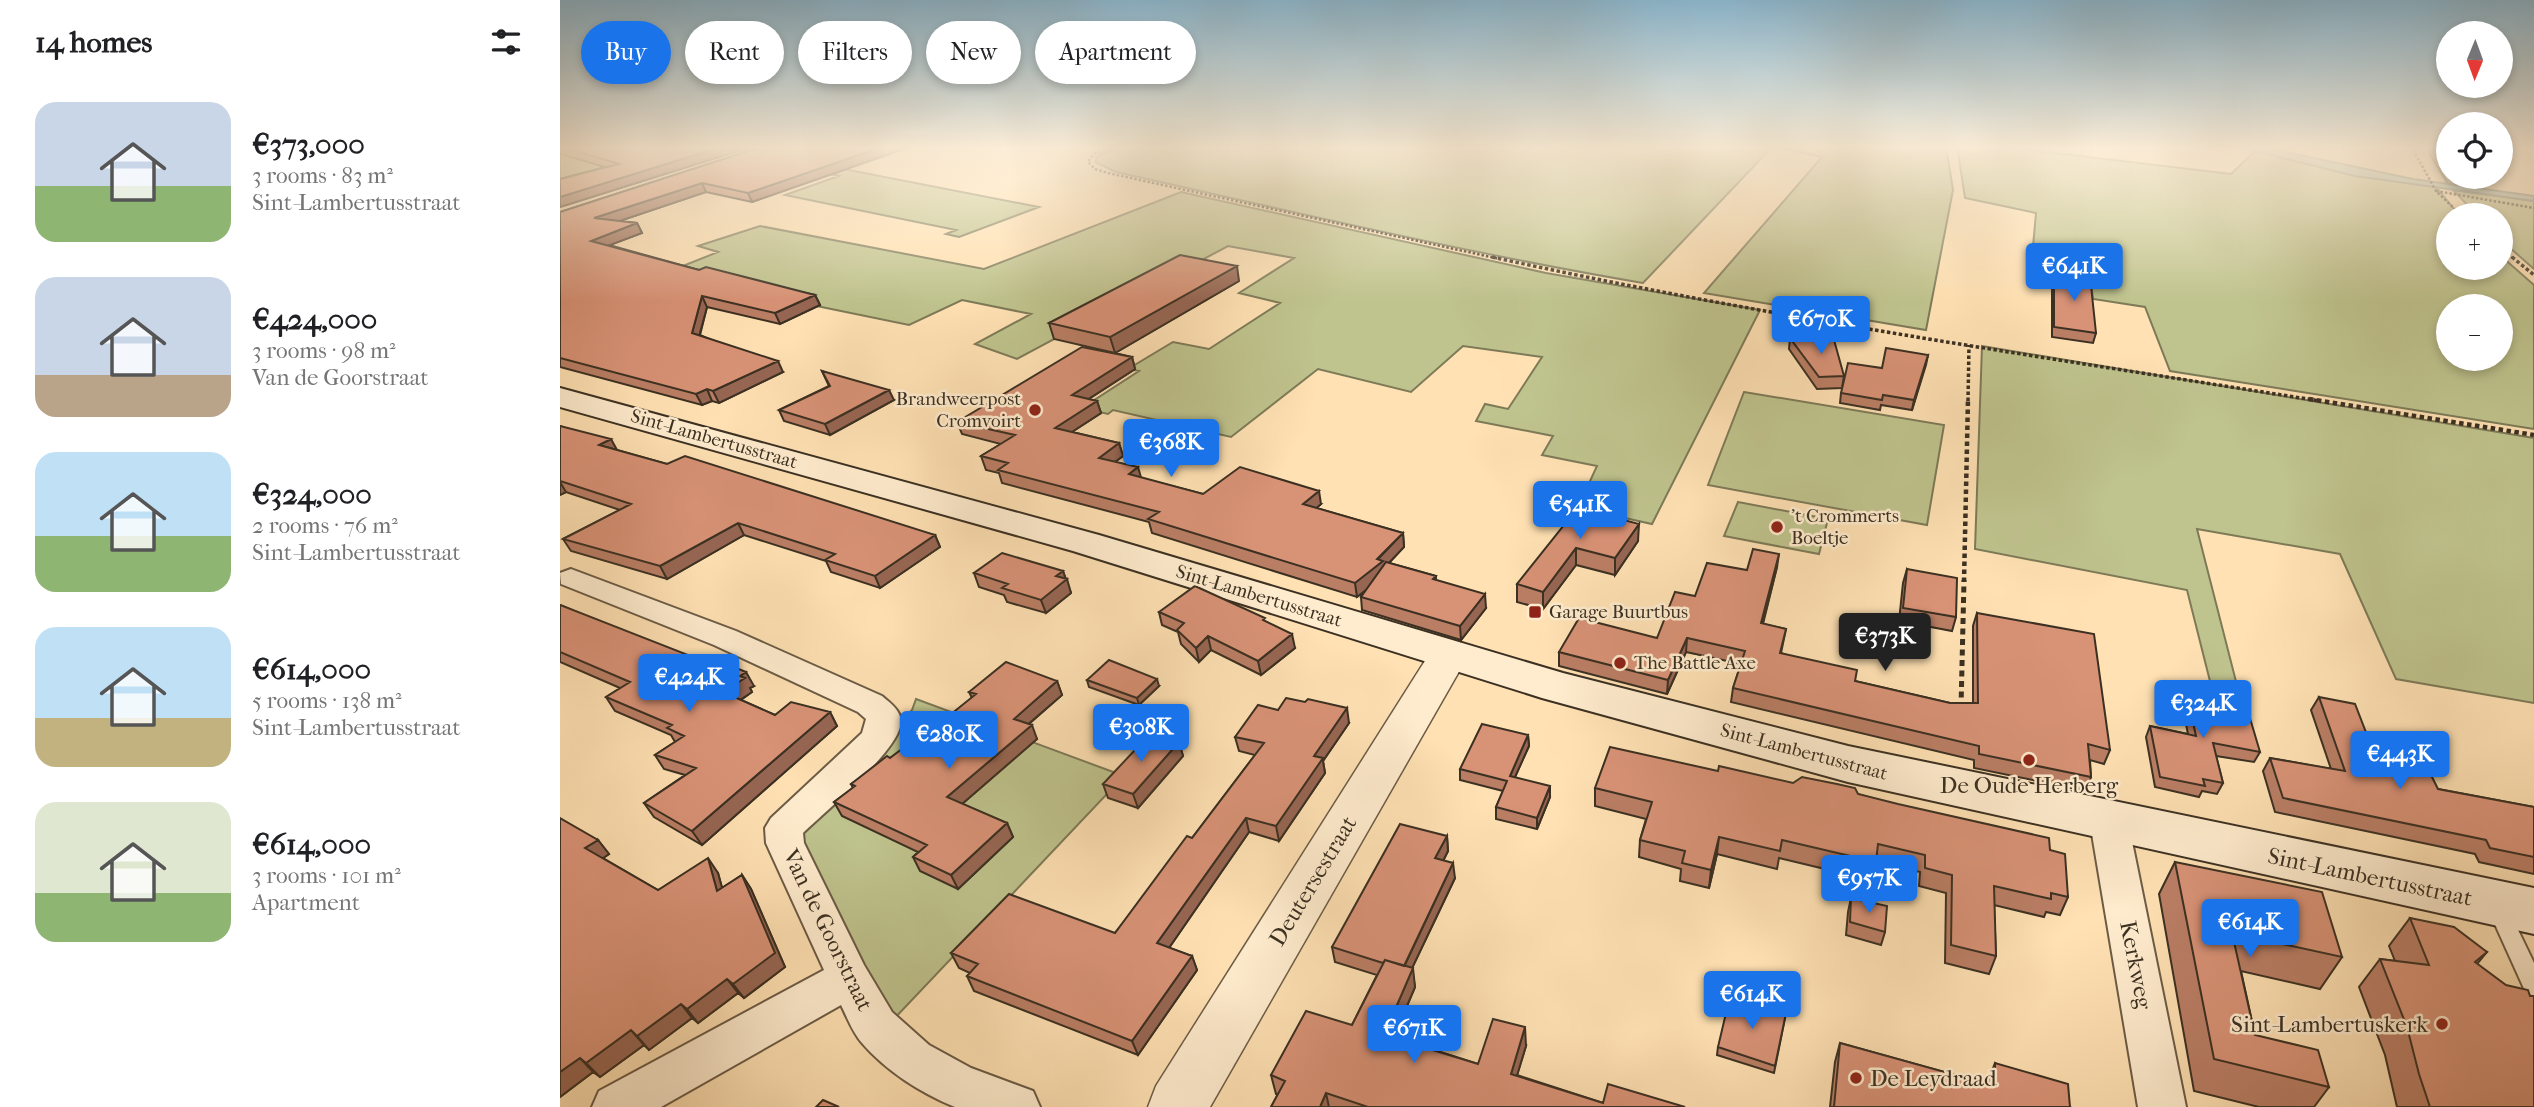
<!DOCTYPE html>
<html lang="en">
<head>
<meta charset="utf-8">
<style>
  body { margin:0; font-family:"IM FELL French Canon",serif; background:#f6f6f6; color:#202124; height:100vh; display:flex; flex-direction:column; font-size:26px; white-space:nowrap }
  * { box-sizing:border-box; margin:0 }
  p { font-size:23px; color:#757577 }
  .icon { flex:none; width:38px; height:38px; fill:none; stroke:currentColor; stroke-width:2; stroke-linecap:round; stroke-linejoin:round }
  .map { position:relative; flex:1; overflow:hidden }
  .drawer { display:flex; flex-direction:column; background:#fff; width:560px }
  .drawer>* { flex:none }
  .top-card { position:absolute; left:21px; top:21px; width:665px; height:63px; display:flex; gap:14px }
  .needle { width:46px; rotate:181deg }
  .buttons { position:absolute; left:1876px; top:21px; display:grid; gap:14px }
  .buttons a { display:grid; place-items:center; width:77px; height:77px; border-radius:50%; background:#fff; box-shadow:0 4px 10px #0003; font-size:35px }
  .price { position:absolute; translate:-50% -60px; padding:0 16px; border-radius:7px; background:#1a73e8; color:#fff; font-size:23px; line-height:46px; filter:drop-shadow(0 2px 4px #0008) }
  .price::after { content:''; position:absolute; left:50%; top:42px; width:21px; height:16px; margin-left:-10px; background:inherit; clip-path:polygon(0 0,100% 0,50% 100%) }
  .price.current { background:#222; color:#fff }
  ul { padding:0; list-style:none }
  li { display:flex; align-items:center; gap:21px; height:175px; padding:0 35px }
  li span { display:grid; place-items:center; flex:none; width:196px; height:140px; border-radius:21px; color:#555 }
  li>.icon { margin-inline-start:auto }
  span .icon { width:84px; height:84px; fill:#fffc; stroke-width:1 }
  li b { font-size:30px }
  h2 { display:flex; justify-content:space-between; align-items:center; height:84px; padding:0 35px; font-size:30px }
  .tag { padding:0 24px; border-radius:32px; background:#fff; box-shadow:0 4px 10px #0003; font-size:24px; line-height:63px }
  .tag.current { background:#1a73e8; color:#fff }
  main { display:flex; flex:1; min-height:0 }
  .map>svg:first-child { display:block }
  .green { fill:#bfc38d; stroke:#7d7a58; stroke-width:2; fill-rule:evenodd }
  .water { fill:#a0bdaf; stroke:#788577; stroke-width:2 }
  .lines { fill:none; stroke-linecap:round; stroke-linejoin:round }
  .service-casing { stroke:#6c5c46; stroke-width:4 }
  .minor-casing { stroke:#6c5c46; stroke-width:4 }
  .tertiary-casing { stroke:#6c5c46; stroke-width:3 }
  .secondary-casing { stroke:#3b3022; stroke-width:4 }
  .path-far3 { stroke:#3b3022; stroke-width:2.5; stroke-dasharray:2.5 2; stroke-linecap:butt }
  .path-far2 { stroke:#3b3022; stroke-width:3.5; stroke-dasharray:3.5 2.5; stroke-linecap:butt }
  .path-far1 { stroke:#3b3022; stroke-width:4.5; stroke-dasharray:4.5 3.5; stroke-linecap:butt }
  .path { stroke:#3b3022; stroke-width:5; stroke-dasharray:6 4.5; stroke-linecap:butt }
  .service { fill:#ffecce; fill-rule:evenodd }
  .minor { fill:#ffecce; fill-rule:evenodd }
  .tertiary { fill:#ffecce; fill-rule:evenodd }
  .secondary { fill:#ffecce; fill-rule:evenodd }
  .wall { fill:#ba7e65; stroke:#3b3022; stroke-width:2 }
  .shaded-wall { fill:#976653; stroke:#3b3022; stroke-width:2 }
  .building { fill:#d89276; stroke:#3b3022; stroke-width:2 }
  .poi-dot { fill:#8f2418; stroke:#ffecce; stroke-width:2.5 }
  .labels { text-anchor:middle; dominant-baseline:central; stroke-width:5; stroke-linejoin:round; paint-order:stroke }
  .poi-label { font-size:19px; fill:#3b3022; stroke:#ffecce; text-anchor:start }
  .street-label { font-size:19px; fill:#3b3022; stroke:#ffecce }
  .near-poi-label { font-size:23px; fill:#3b3022; stroke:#ffecce }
  .near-street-label { font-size:23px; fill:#3b3022; stroke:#ffecce }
</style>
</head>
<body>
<main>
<section class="drawer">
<h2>14 homes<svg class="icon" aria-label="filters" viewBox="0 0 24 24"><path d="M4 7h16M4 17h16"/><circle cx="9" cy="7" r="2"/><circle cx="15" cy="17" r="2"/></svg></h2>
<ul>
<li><span style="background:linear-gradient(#c9d6e8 60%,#8fb573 0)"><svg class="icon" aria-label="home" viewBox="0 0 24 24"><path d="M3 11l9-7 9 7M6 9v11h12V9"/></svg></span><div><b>€373,000</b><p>3 rooms · 83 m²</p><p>Sint-Lambertusstraat</p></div></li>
<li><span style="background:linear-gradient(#c9d6e8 70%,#b9a48a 0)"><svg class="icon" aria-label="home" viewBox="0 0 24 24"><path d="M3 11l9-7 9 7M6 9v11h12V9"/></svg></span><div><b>€424,000</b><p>3 rooms · 98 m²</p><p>Van de Goorstraat</p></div></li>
<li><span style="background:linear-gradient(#bfe0f5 60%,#8fb573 0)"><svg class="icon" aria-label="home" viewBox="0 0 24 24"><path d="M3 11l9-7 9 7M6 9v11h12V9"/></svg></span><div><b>€324,000</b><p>2 rooms · 76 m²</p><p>Sint-Lambertusstraat</p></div></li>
<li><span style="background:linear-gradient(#bfe0f5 65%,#c2b280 0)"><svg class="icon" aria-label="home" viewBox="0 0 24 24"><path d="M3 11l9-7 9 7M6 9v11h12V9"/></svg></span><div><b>€614,000</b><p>5 rooms · 138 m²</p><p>Sint-Lambertusstraat</p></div></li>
<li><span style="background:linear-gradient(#dfe7d0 65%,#8fb573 0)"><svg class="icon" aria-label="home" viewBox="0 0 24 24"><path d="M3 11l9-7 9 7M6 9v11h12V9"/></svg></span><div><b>€614,000</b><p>3 rooms · 101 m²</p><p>Apartment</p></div></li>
</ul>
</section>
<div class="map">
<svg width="1974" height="1107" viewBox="0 0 1974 1107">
  <rect width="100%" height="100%" fill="#ffe1b3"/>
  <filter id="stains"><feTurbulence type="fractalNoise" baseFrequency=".00286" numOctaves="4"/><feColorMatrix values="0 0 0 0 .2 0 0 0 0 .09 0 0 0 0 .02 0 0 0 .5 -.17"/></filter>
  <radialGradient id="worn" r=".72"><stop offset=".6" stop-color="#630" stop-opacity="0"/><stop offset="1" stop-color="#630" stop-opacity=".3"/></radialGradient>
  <path class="green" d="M561 146H1213L1083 283C906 253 731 211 556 172L535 162 538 156Z
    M1214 146H1386L1393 190 1366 330 1144 293 1262 157Z
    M1397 146H1437L1671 174 1695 151 1876 187 1899 215H1888V268H1941V256L1974 285V429L1610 371 1585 307 1533 299 1530 275 1471 269 1476 213 1405 198ZM1888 306H1941V359H1888Z
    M1865 146H1882L1888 155V177H1902L1911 187 1888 184Z
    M0 153 64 171 0 190Z
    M258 164 479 207 399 237 386 234 396 230 225 195 279 176 246 168Z
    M1893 190 1974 201V269L1941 240V215H1917Z
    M621 192 986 273 1200 310 1092 524 984 500 1013 497 1025 492 1037 466 982 455 993 436 916 421 925 404 948 409 982 357 903 346 851 392 758 369 671 437 553 410 548 414 522 408 579 371 568 369 613 342 649 349 720 303 679 293 734 258 668 246 457 359 415 344 471 314 402 300 349 325 242 303 110 271 158 252 138 246 200 226 424 269Z
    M1422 346 1974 438V703L1836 679 1780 554 1637 529 1681 701 1654 697 1627 590 1415 549Z
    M1184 392 1384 425 1367 525 1148 485Z
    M1178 502 1268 519 1259 554 1164 536Z
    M356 699 564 776 332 1021 321 1007 241 839 240 827 352 710Z"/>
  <path class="water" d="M1674 146H1697L1853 179 1974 196V201L1795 176Z"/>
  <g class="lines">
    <g class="service-casing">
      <path id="service" d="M1939 902 1946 905 1974 963V996L1966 993 1929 911 1932 905Z"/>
    </g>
    <g class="minor-casing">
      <path id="minor" d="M11 569 176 631 322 696C331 704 344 712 340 727 333 755 266 811 243 833L244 843 304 965 332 1012 369 1045 411 1068 473 1091 480 1107H395C361 1093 326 1071 302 1043 293 1033 287 1017 281 1005L101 1107H32L39 1091 264 970 206 843 205 828 211 818 302 733 306 719 298 712 154 645 1 584 0 573Z
        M1549 807 1562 812 1568 822 1626 1107H1578L1530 822 1536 812Z"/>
    </g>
    <g class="tertiary-casing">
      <path id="tertiary" d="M889 641 903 645 909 654 650 1107H588L596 1086 875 645Z"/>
    </g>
    <g class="secondary-casing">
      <path id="secondary" d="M0 388 539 535 1003 673 1288 746 1974 888V934L1288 782 982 698 513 551 0 407Z"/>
    </g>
    <path class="path-far3" d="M553 146 534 154 528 162 535 169 548 173 940 259
      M1851 146 1876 191 1901 215
      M1876 191 1974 208
      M1941 248 1954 259"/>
    <path class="path-far2" d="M932 257C1205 317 1483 357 1760 401
      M1952 257 1974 275
      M1408 401 1409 345"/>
    <path class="path-far1" d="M1749 399 1974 435
      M1404 582 1408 399"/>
    <path class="path" d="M1401 708 1404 580"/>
    <use href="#service" class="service"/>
    <use href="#minor" class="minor"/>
    <use href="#tertiary" class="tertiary"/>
    <use href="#secondary" class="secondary"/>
  </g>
  <path class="wall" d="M0 146H194L0 207V179L45 167 0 154Z
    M204 146H352L192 202 146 192 59 221 77 223 82 233 49 245 139 270 255 295 260 305 220 324 147 307 140 335 223 372 159 403 152 401 142 405 0 367V212Z
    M1494 272 1536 333 1533 343 1492 337V281Z
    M679 281 555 353 572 357 575 369 529 399 537 401 541 413 512 432 559 443 563 456 555 462 581 478 643 494 761 504 756 508 843 533 844 547 829 563 876 576V580L926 608 901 640 802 610 801 597 805 591 797 597 592 533 589 522 442 483 439 473 426 470 421 456 441 444 402 434 397 422 551 352 494 339 489 323Z
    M1230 338 1284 376 1282 388 1257 389 1229 349Z
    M1368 355 1352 410 1321 405 1320 410 1280 403 1281 393 1322 368Z
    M262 371 334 400 270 435 224 421 219 410 269 386Z
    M0 426 57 450 107 464 375 535 380 547 320 588 271 572 266 561 184 535 107 579 11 551 3 539 60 510 6 492 0 495Z
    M1049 516 1078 541 1055 575 1016 565 983 609 957 602V584Z
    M1217 567 1203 624 1226 629 1221 653 1295 681 1390 703H1413V626L1417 613 1550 750 1544 764 1530 760 1531 777 1526 791 1414 768V760L1171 702 1173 688 1181 664 1126 652 1107 694 999 666V652L1097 638 1135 596 1187 570Z
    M1347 569 1396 617 1392 631 1339 621 1343 583Z
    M503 571 511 593 486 613 447 602 444 595 419 587 414 573Z
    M0 605 194 686 190 688 192 692 181 700 215 715 270 712 277 726 142 845 94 817 84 803 125 775 104 769 95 755 115 742 111 735 55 711 46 697 60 688 0 662Z
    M599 612 706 622 735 648 701 675 651 650 639 662 621 644 618 632 602 625Z
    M527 680 599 686 579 705 529 687Z
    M497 681 502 695 469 724 477 739 402 804 447 823 453 837 398 889 360 871 353 857 358 852 282 816 274 802 293 788 291 784 369 732 412 698 409 692Z
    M1626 690 1661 703 1700 752 1694 762 1656 756 1663 783 1657 794 1642 791 1639 797 1595 787 1586 737 1590 726 1628 734 1621 700Z
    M1759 697 1819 766 1878 789 1974 807V874L1919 862 1915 854 1715 812 1703 771 1710 758 1771 769 1751 710Z
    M718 710 789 723 763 761 765 773 719 841 689 832 609 948 632 956 637 970 578 1055 414 991 407 976 410 973 399 968 391 953 555 933 632 838 695 755 679 751 675 737Z
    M968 735 969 746 955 777 990 797 977 829 936 819V807L943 791 900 780V769Z
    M619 742 623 756 578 808 548 798 543 784Z
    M1158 771 1298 794 1490 850 1508 897 1500 915 1486 912 1484 917 1434 905 1436 956 1429 974 1385 963 1386 893 1359 886 1360 872 1316 862 1311 880 1219 858 1217 869 1157 854 1149 888 1120 881 1121 869 1079 857 1080 840 1086 819 1035 806V788Z
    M887 836 888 851 883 861 895 878 852 968 855 987 834 1037 918 1064 966 1046 957 1075 1043 1103 1125 1107H711L718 1094H716L711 1075 792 1025 817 975 775 962 772 947Z
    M38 840 49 854 43 858 98 890 158 873 162 888 182 875 191 889 225 967 184 998 178 993 138 1023 132 1018 89 1050 84 1045 40 1077 33 1072 0 1097Z
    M1615 862 1782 957 1760 989 1681 971 1695 1035 1769 1087 1754 1107H1699L1634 1091 1599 894Z
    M1291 898 1325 932 1321 945 1286 935 1288 912Z
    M1850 918 1927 952 1917 964 1974 1107H1837L1825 1055 1799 987 1820 959 1835 961 1829 946Z
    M1226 1013 1214 1073 1157 1055 1158 1047Z
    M1280 1043 1427 1084 1435 1063 1510 1107H1270L1275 1062Z"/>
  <path class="shaded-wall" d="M164 146H194L0 207V197Z
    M325 146H352L192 202 188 193Z
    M142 183 146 192 39 228 34 218Z
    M77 223 82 233 37 250 31 241Z
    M677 266 679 281 555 353 550 337Z
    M255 295 260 305 220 324 215 313Z
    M142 296 147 307 137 344 132 333Z
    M1368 355 1366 365 1352 410 1354 400Z
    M572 357 575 369 516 407 512 395Z
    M218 361 223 372 159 403 153 391Z
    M147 389 152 401 142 405 136 394Z
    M329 390 334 400 270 435 265 424Z
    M537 401 541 413 498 441 495 428Z
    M51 439 57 450 39 445Z
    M559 443 563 456 542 471 539 458Z
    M578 467 582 481 569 474Z
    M0 482 6 492 0 495Z
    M759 491 761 504 745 518 743 504Z
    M1049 503 1048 520 1041 514Z
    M178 523 184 535 107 579 100 566Z
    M1079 524 1078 541 1055 575V558Z
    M843 533 844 547 824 568 825 575 797 597 795 583Z
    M375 535 380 547 320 588 315 576Z
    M1016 548V565L983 609V592Z
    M1219 554 1217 567 1199 637 1201 623Z
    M503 571 506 580 507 579 511 593 486 613 481 600 496 576Z
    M925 594 926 608 901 640 900 626Z
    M732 634 735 648 701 675 698 661Z
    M648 636 651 650 639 662 636 648Z
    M1127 638 1126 652 1107 694 1108 680Z
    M186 672 194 686 190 688 192 692 171 706 163 692 180 676Z
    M597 679 599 686 579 705 577 698Z
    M497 681 502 695 459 732 454 719Z
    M787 708 789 723 763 761 765 773 719 841 716 826 754 756Z
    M270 712 277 726 142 845 132 831Z
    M472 725 477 739 394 811 387 797Z
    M968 735 969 746 950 788V776Z
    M619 742 623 756 578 808 573 794Z
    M990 786V797L977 829V818Z
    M686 818 689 832 602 958 597 943Z
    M447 823 453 837 398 889 391 875Z
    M887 836 888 851 877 873 875 858Z
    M1159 837 1157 854 1149 888 1151 870Z
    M38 840 49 854 36 863 25 848Z
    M148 858 158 873 167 906 157 891Z
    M893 863 895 878 845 983 843 969Z
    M182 875 191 889 225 967 184 998 173 984Z
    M632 956 637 970 578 1055 572 1041Z
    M853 968 855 987 827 1053 824 1035Z
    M167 979 178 993 138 1023 127 1009Z
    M121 1004 132 1018 89 1050 77 1036Z
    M965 1027 966 1046 952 1092 951 1074Z
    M71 1030 84 1045 40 1077 26 1063Z
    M20 1058 33 1072 0 1097V1072Z
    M766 1093 769 1107H760Z"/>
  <path class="building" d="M0 146H164L0 197V179L59 164Z
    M204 146H325L188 193 142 183 34 218 77 223 31 241 139 270 146 267 255 295 215 313 142 296 132 333 218 361 153 391 147 389 136 394 0 358V212Z
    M620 255 677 266 550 337 489 323Z
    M1494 272 1530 276 1536 333 1494 327Z
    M1230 338 1274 340 1284 376 1259 377Z
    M522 347 572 357 512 395 537 401 495 428 559 443 539 458 578 467 569 474 643 494 680 467 759 491 743 504 843 533 817 559 823 561 795 583 588 519 599 512 438 470 448 463 421 456 455 435 397 422Z
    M1326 348 1368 355 1354 400 1323 395 1322 400 1281 393 1288 363 1322 368Z
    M262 371 329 390 265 424 219 410 270 386Z
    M0 426 51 439 39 445 107 464 125 456 375 535 315 576 265 560 275 554 178 523 100 566 3 539 71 504 0 481Z
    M1032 490 1049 503 1041 514 1079 524 1055 558 1016 548 983 592 957 584Z
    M1193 549 1219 554 1201 623 1226 629 1220 653 1297 670 1295 681 1390 703H1418L1417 613 1534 634 1550 750 1528 744 1531 777 1419 754V746L1173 688 1185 651 1127 638 1108 680 999 652 1019 618 1097 638 1115 592 1135 596 1147 563 1187 570Z
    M442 553 503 571 496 576 507 579 481 600 442 588 448 584 414 573Z
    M826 562 876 576 873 579 925 594 900 626 801 597Z
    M1347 569 1397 578 1396 617 1343 608Z
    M635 586 705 618 703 620 732 634 698 661 648 636 636 648 617 630 624 623 599 612Z
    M0 605 148 663 154 659 186 672 180 676 185 678 163 692 215 715 231 702 270 712 132 831 84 803 136 768 95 755 124 736 107 728 112 725 46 697 70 682 0 652Z
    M549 660 597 679 577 698 527 680Z
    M446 662 497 681 454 719 472 725 387 797 447 823 391 875 353 857 367 845 274 802 295 786 291 784 327 756 330 758 365 731 369 732 416 694 409 692Z
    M1626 690 1659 696 1661 703 1687 708 1700 752 1653 743 1663 783 1643 779 1645 786 1600 777 1590 726 1636 736Z
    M1759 697 1795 704 1819 766 1871 775 1878 789 1974 807V857L1930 848 1926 840 1723 798 1710 758 1785 771Z
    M726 698 745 702 748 699 787 708 754 756 763 758 716 826 686 818 597 943 632 956 572 1041 407 976 418 964 391 953 449 894 555 933 627 836 632 838 704 743 675 737 698 705 718 710Z
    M922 724 968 735 950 776 990 786 977 818 936 807 947 781 900 769Z
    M589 735 619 742 573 794 543 784Z
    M1050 747 1158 771 1159 766 1233 783 1242 777 1277 784 1295 788 1298 794 1338 804 1489 838 1490 850 1505 854 1508 897 1491 893V899L1434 886 1436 956 1391 945 1392 875 1365 868V855L1318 844 1316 862 1222 840 1220 851 1159 837 1151 870 1122 863 1125 851 1080 840 1092 802 1035 788Z
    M0 818 38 840 25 848 98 890 148 858 157 891 182 875 215 953 173 984 167 979 127 1009 121 1004 77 1036 71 1030 26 1063 20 1058 0 1072Z
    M840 824 887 836 875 858 893 863 844 966 825 960 823 963 772 947Z
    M1615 862 1762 892 1782 957 1672 933 1695 1035 1758 1050 1769 1087 1654 1059Z
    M1291 898 1327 906 1325 932 1290 922Z
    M1850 918 1894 927 1927 952 1915 962 1946 985 1968 990 1970 996H1974V1107H1870L1859 1074 1847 1027 1820 959 1869 965Z
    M825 960 853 968 824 1035 918 1064 933 1019 965 1027 951 1074 1043 1103 1048 1084 1125 1107H808L766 1093 760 1107H711L725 1081 711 1075 746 1011 792 1025Z
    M1170 996 1226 1013 1215 1066 1158 1047Z
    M1280 1043 1435 1086V1063L1508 1084 1510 1107H1274Z
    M263 1100 279 1107H256Z"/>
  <linearGradient id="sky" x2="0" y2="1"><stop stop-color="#8bb8d1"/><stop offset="0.49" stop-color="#fff2dd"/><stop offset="1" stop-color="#fff2dd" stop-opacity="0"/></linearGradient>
  <rect width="1974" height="301" fill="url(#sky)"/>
  <g class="poi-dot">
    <circle cx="475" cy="410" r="7"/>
    <circle cx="1217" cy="527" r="7"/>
    <rect x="968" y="605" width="14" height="14" rx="3.5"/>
    <circle cx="1060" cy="663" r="7"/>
    <circle cx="1469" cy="760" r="7"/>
    <circle cx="1882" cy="1024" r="7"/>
    <circle cx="1296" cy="1078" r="7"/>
  </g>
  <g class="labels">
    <g class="poi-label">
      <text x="461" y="399" text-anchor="end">Brandweerpost<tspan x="461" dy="22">Cromvoirt</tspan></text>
      <text x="1231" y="516">'t Crommerts<tspan x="1231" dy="22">Boeltje</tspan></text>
      <text x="989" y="612">Garage Buurtbus</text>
      <text x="1074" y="663">The Battle Axe</text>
    </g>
    <g class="street-label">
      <text transform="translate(154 439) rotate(16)">Sint-Lambertusstraat</text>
      <text transform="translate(699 596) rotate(17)">Sint-Lambertusstraat</text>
      <text transform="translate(1244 752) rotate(15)">Sint-Lambertusstraat</text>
    </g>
    <g class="near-poi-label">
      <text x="1469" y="785">De Oude Herberg</text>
      <text x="1868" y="1024" text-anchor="end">Sint-Lambertuskerk</text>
      <text x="1310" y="1078" text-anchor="start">De Leydraad</text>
    </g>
    <g class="near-street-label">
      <text transform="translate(1810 877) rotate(12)">Sint-Lambertusstraat</text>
      <text transform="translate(753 881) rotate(-59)">Deutersestraat</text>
      <text transform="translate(268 930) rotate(64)">Van de Goorstraat</text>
      <text transform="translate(1576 965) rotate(79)">Kerkweg</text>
    </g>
  </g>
  <rect width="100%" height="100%" filter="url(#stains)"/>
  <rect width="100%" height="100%" fill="url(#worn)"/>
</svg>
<div class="buttons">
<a><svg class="needle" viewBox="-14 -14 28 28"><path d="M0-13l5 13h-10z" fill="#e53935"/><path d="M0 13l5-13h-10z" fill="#757577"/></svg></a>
<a><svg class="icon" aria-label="locate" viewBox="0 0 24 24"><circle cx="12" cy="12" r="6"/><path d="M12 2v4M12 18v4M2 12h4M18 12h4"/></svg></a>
<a>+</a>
<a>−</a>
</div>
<b class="price" style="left:1514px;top:303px">€641K</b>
<b class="price" style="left:1261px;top:356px">€670K</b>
<b class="price" style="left:611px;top:479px">€368K</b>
<b class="price" style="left:1020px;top:541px">€541K</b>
<b class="price current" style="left:1325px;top:673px">€373K</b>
<b class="price" style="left:129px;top:714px">€424K</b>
<b class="price" style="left:1643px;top:740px">€324K</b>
<b class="price" style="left:581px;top:764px">€308K</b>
<b class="price" style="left:389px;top:771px">€280K</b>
<b class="price" style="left:1840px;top:791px">€443K</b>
<b class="price" style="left:1309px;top:915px">€957K</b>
<b class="price" style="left:1690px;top:959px">€614K</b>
<b class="price" style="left:1192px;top:1031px">€614K</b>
<b class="price" style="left:854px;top:1065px">€671K</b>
<div class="top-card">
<a class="tag current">Buy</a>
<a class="tag">Rent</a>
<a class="tag">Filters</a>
<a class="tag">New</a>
<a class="tag">Apartment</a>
</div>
</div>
</main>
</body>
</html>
